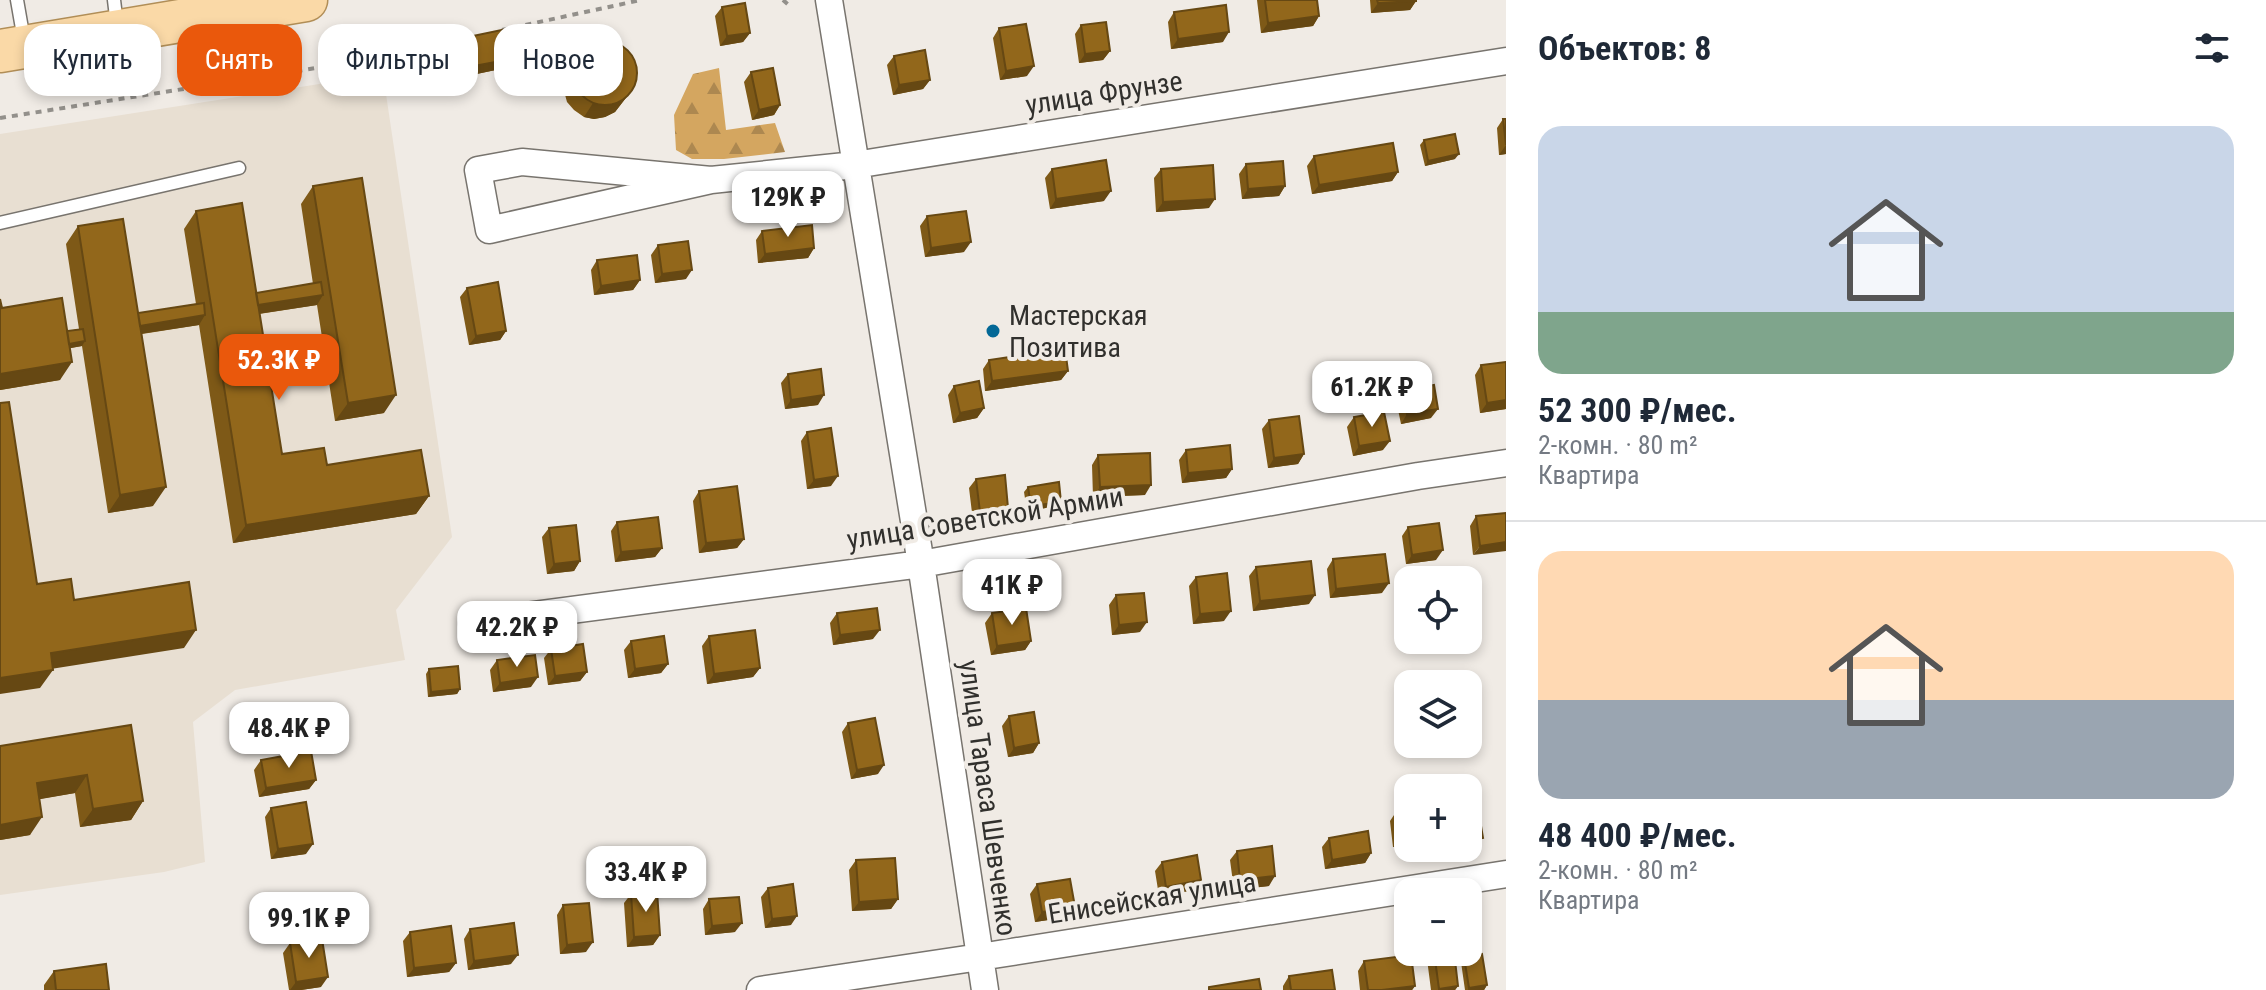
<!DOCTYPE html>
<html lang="ru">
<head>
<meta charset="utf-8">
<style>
  body { margin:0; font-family:"Roboto Condensed",sans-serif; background:#f6f6f7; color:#1f2937; height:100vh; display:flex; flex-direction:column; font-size:30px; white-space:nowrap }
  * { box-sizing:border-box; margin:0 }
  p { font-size:26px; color:#747a83 }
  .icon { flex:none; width:44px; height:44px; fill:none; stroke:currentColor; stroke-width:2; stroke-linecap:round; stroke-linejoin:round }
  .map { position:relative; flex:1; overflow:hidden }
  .sheet { display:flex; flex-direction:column; background:#fff; width:760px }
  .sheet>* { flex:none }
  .top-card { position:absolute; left:24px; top:24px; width:760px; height:72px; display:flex; gap:16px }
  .fabs { position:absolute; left:1394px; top:566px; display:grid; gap:16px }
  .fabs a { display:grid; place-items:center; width:88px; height:88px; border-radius:16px; background:#fff; box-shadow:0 4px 12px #0003; font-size:40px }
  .price { position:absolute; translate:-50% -68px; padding:0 18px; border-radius:16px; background:#fff; color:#222; font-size:26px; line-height:52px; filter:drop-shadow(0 2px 4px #0008) }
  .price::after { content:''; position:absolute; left:50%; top:48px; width:24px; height:18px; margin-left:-12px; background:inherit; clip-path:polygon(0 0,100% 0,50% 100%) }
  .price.selected { background:#ea580c; color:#fff }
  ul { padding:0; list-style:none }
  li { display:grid; align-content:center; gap:16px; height:424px; padding:0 32px }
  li+li { border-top:2px solid #e0e1e3 }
  li span { display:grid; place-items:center; height:248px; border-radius:24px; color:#555 }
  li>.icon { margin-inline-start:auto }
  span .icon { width:144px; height:144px; fill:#fffc; stroke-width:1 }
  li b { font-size:34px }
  h2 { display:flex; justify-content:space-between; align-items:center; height:96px; padding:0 32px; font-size:34px }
  .tag { padding:0 28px; border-radius:24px; background:#fff; box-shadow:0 4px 12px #0003; font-size:28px; line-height:72px }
  .tag.selected { background:#ea580c; color:#fff }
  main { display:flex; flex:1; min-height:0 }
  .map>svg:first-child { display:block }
  .built { fill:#e8dfd2 }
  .forest { fill:url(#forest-firs) }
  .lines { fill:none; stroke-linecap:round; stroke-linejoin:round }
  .service-casing { stroke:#78746e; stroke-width:15 }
  .minor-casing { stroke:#78746e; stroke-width:29 }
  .primary-casing { stroke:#b18e57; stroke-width:45 }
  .path { stroke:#93908b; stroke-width:4; stroke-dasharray:6 6; stroke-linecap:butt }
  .service { stroke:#fff; stroke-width:12 }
  .minor { stroke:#fff; stroke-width:26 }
  .primary { stroke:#fad9a7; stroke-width:42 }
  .wall { fill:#7e5917 }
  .shaded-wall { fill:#664813 }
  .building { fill:#92671b; stroke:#664813; stroke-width:2 }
  .poi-dot { fill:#036896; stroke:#f0ebe5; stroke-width:3 }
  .labels { text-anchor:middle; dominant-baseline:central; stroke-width:8; stroke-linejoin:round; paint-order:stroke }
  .street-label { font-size:28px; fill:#31302d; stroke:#f0ebe5 }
  .poi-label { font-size:28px; fill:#31302d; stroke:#f0ebe5; text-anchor:start }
</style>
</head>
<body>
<main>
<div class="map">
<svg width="1506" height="990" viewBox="0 0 1506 990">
  <defs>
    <pattern id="forest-firs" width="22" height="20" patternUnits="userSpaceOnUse" patternTransform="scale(2)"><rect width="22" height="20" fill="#d4a660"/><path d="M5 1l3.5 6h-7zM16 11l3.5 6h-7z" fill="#ad8850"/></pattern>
  </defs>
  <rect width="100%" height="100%" fill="#f0ebe5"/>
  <path class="built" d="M383 74 452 537 396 610 405 660 235 690 193 722 205 862 164 872 0 895V134Z"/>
  <path class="forest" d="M719 68 726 130 775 123 785 152 724 159H692L676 150 674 115 693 74Z"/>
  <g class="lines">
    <g class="service-casing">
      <path id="service" d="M17 0 24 40
        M114 0 117 25
        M0 223 239 168"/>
    </g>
    <g class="minor-casing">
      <path id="minor" d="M829 0 921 564 985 990
        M711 180 522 162 478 170 489 230 711 180 855 165 1506 61
        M472 623 921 564 1418 476 1506 463
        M760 990 980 957 1506 874"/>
    </g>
    <g class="primary-casing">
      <path id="primary" d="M0 51 306 0"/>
    </g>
    <path class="path" d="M783 0 791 7
      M502 30 641 0
      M0 118 392 56 471 37"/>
    <use href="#service" class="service"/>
    <use href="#minor" class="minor"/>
    <use href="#primary" class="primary"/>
  </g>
  <path class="wall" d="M1257 0H1317L1319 16 1313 26 1261 33Z
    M1370 0H1416V1L1410 10 1371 13Z
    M722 7 750 33 743 42 720 46 715 16Z
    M1174 12 1223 42 1171 49 1168 22Z
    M1081 25 1110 51 1103 60 1079 63 1075 34Z
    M999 28 1027 76 1000 80 993 38Z
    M468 37 510 67 467 76 461 46Z
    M578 56 632 90 615 112 605 117 594 119 584 117 574 110 567 102 564 91V80L568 70Z
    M894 56 930 80 923 89 893 95 887 65Z
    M751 72 780 105 774 115 752 120 744 82Z
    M1503 119H1506V154L1499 155 1497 128Z
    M1424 140 1455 159 1425 166 1420 145Z
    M1314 156 1398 172 1392 181 1312 194 1307 166Z
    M1246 164 1285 186 1279 196 1242 199 1239 174Z
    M1052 169 1104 201 1050 209 1045 178Z
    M1161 169 1209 208 1156 212 1154 178Z
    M313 186 384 413 335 421 317 305 259 314 282 454 327 465 429 496 416 514 233 543 199 325 142 334 153 506 108 513 82 346 70 348 60 380 0 390V299L2 308 67 331 79 329 66 244 78 226 138 313 196 304 184 229 196 211 256 293 313 284 301 204Z
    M927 216 964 252 925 257 920 226Z
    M762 231 814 248 808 258 758 263 756 240Z
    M658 245 686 279 655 283 651 255Z
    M597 260 640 280 633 290 594 295 591 270Z
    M467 288 506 331 500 340 469 345 460 297Z
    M989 360 1068 371 1061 380 985 391 983 369Z
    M1506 362V409L1480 413 1475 375 1481 365Z
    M788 374 818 405 785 409 781 383Z
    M954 386 984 408 977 418 953 423 948 395Z
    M1403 391 1431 418 1401 424 1396 400Z
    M1354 417 1383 450 1353 456 1347 427Z
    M1269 420 1304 454 1298 464 1268 468 1262 429Z
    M807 432 831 486 807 489 801 441Z
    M1186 450 1232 469 1226 478 1182 483 1179 460Z
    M1098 455 1145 495 1093 497 1092 465Z
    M976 479 1002 518 973 521 969 488Z
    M1028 487 1061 502 1058 506 1027 511 1024 492Z
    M699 491 744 539 737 548 699 553 693 501Z
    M1506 513 1473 555 1470 526 1476 516Z
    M617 522 662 548 655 557 615 562 611 531Z
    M1408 527 1436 560 1406 564 1402 536Z
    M549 528 580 561 574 571 547 574 542 537Z
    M1333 559 1382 593 1330 598 1327 569Z
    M1256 567 1309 604 1253 611 1249 576Z
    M1196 577 1224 621 1193 624 1189 586Z
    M1116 595 1140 632 1112 635 1109 605Z
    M837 613 873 639 833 645 830 623Z
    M992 613 1031 641 1025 650 991 655 985 623Z
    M709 636 760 668 753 677 707 684 702 646Z
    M631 641 668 664 661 673 628 678 624 650Z
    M551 649 587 672 580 681 548 685 544 658Z
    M497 660 531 687 493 692 490 670Z
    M429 669 460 689 457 694 428 697 426 674Z
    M1009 716 1039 743 1033 753 1008 757 1002 726Z
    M848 723 878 774 851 779 842 732Z
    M131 725 143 801 131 820 80 827 75 793 39 799 30 835 0 840V746Z
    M261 760 316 780 309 789 259 797 254 770Z
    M271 808 306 854 271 859 265 817Z
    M1396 812 1408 846 1393 847 1390 821Z
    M1329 838 1371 853 1365 863 1325 869 1322 847Z
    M1237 851 1269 886 1234 890 1230 860Z
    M856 860 898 899 891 909 852 911 849 870Z
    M1162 862 1195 890 1159 896 1155 871Z
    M1037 884 1075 907 1068 917 1035 922 1030 894Z
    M768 888 791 925 765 928 761 897Z
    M631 894 660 935 653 945 627 947 624 903Z
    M709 899 735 932 705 935 703 909Z
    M563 905 586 952 560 954 557 915Z
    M470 929 511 964 468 970 464 939Z
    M410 932 456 963 449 972 407 977 403 941Z
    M290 943 321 987 301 990H289L283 953Z
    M1432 952H1454L1458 986 1455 990H1431L1427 959Z
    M1464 957 1487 985 1484 990H1465L1461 962Z
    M1364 961 1415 986 1412 990H1360L1358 971Z
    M54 971 109 990H44V985Z
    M1289 976 1335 990H1283V986Z"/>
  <path class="shaded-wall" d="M1416 1 1410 10 1371 13 1378 3Z
    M1319 16 1313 26 1261 33 1268 23Z
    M1229 32 1223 42 1171 49 1178 39Z
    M750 33 743 42 720 46 727 36Z
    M1110 51 1103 60 1079 63 1085 54Z
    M517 58 510 67 467 76 474 66Z
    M1034 66 1027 76 1000 80 1006 71Z
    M930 80 923 89 893 95 899 85Z
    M632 90 615 112 605 117 594 119 584 117 593 103Z
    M780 105 774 115 752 120 759 110Z
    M1506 145V154L1499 155Z
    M1459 154 1455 159 1425 166 1428 161Z
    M1398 172 1392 181 1312 194 1319 185Z
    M1285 186 1279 196 1242 199 1248 189Z
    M1111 191 1104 201 1050 209 1056 199Z
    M1215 199 1209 208 1156 212 1163 202Z
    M971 242 964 252 925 257 931 248Z
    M814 248 808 258 758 263 765 254Z
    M692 270 686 279 655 283 662 274Z
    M640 280 633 290 594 295 601 286Z
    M323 295 317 305 244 316 251 306Z
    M205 315 199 325 126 336 133 327Z
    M506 331 500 340 469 345 476 336Z
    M85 341 82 346 55 351 58 346Z
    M72 362 60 380 0 390V374Z
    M1068 371 1061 380 985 391 992 381Z
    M396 395 384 413 335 421 348 403Z
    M824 395 818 405 785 409 791 400Z
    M1506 400V409L1480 413 1487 403Z
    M984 408 977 418 953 423 960 413Z
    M1438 409 1431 418 1401 424 1407 414Z
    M1390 441 1383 450 1353 456 1359 446Z
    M1304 454 1298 464 1268 468 1274 458Z
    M1232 469 1226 478 1182 483 1188 473Z
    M838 476 831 486 807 489 814 480Z
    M1151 485 1145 495 1093 497 1100 487Z
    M166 487 153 506 108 513 120 495Z
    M429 496 416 514 233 543 246 525Z
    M1061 502 1058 506 1027 511 1031 506Z
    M1008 508 1002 518 973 521 980 512Z
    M744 539 737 548 699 553 706 543Z
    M1506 542V551L1473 555 1480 546Z
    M662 548 655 557 615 562 621 552Z
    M1443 550 1436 560 1406 564 1412 555Z
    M580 561 574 571 547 574 554 564Z
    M1389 583 1382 593 1330 598 1336 589Z
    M1315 595 1309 604 1253 611 1260 601Z
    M1231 611 1224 621 1193 624 1200 614Z
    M1147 622 1140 632 1112 635 1119 625Z
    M196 630 184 648 38 671 51 653Z
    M880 630 873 639 833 645 840 635Z
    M1031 641 1025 650 991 655 997 646Z
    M668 664 661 673 628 678 635 669Z
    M760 668 753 677 707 684 714 674Z
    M53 670 40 688 0 694V678Z
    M587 672 580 681 548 685 555 676Z
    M538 677 531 687 493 692 500 683Z
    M460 689 457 694 428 697 431 692Z
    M1039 743 1033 753 1008 757 1014 748Z
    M884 765 878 774 851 779 857 770Z
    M87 775 75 793 24 802 37 783Z
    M316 780 309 789 259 797 266 788Z
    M143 801 131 820 80 827 93 809Z
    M42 817 30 835 0 840V825Z
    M1408 837V846L1393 847 1400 838Z
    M1483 838 1476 847 1443 853 1446 848H1468V840Z
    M313 844 306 854 271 859 278 849Z
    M1371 853 1365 863 1325 869 1332 860Z
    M1275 876 1269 886 1234 890 1240 880Z
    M1201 880 1195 890 1159 896 1166 887Z
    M898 899 891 909 852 911 859 902Z
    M1075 907 1068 917 1035 922 1042 912Z
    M797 916 791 925 765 928 772 919Z
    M742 923 735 932 705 935 712 926Z
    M660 935 653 945 627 947 634 937Z
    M593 942 586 952 560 954 567 945Z
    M518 955 511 964 468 970 474 961Z
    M456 963 449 972 407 977 414 968Z
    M328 977 321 987 301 990H290L296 982Z
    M1487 985 1484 990H1468L1469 988Z
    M1415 986 1412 990H1382Z
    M1458 986 1455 990H1438L1439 989Z"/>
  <path class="building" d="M1265 0H1317L1319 16 1268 23Z
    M1377 0H1416V1L1378 3Z
    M745 3 750 33 727 36 722 7Z
    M1226 5 1229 32 1178 39 1174 12Z
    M1106 22 1110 51 1085 54 1081 25Z
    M1026 24 1034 66 1006 71 999 28Z
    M511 28 517 58 474 66 468 37Z
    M573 73a32 32 0 1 1 64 0a32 32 0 1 1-64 0Z
    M925 50 930 80 899 85 894 56Z
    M773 68 780 105 759 110 751 72Z
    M1503 119H1506V145Z
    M1455 134 1459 154 1428 161 1424 140Z
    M1393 143 1398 172 1319 185 1314 156Z
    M1106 160 1111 191 1056 199 1052 169Z
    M1283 161 1285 186 1248 189 1246 164Z
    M1213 165 1215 199 1163 202 1161 169Z
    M362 178 396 395 348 403 313 186Z
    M242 203 282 454 324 448 327 465 421 450 429 496 246 525 196 211Z
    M966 211 971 242 931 248 927 216Z
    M123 219 166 487 120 495 78 226Z
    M812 225 814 248 765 254 762 231Z
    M688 241 692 270 662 274 658 245Z
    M637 255 640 280 601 286 597 260Z
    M321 282 323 295 258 305 256 293Z
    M498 282 506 331 476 336 467 288Z
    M62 298 72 362 0 374V299L2 308Z
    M204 303 205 315 140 326 138 313Z
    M83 329 85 341 69 344 67 331Z
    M1065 349 1068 371 992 381 989 360Z
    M1506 362V400L1487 403 1481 365Z
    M821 369 824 395 791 400 788 374Z
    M979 381 984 408 960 413 954 386Z
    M1434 385 1438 409 1407 414 1403 391Z
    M9 402 37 584 71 579 74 600 189 582 196 630 51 653 53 670 0 678V403Z
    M1384 412 1390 441 1359 446 1354 417Z
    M1299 416 1304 454 1274 458 1269 420Z
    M831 428 838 476 814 480 807 432Z
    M1230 445 1232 469 1188 473 1186 450Z
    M1150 453 1151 485 1100 487 1098 455Z
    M1005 475 1008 508 980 512 976 479Z
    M1059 482 1061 502 1031 506 1028 487Z
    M737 486 744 539 706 543 699 491Z
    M1506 513V542L1480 546 1476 516Z
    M658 517 662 548 621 552 617 522Z
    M1439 523 1443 550 1412 555 1408 527Z
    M576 525 580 561 554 564 549 528Z
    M1385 554 1389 583 1336 589 1333 559Z
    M1311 561 1315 595 1260 601 1256 567Z
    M1227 573 1231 611 1200 614 1196 577Z
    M1144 593 1147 622 1119 625 1116 595Z
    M877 608 880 630 840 635 837 613Z
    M1026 608 1031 641 997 646 992 613Z
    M755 630 760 668 714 674 709 636Z
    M664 636 668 664 635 669 631 641Z
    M583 644 587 672 555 676 551 649Z
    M535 655 538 677 500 683 497 660Z
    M458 666 460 689 431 692 429 669Z
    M1034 712 1039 743 1014 748 1009 716Z
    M875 718 884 765 857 770 848 723Z
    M131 725 143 801 93 809 87 775 37 783 42 817 0 825V746Z
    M311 751 316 780 266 788 261 760Z
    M306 802 313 844 278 849 271 808Z
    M1408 810V837L1400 838 1396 812Z
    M1479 814 1483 838 1468 840V816Z
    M1368 831 1371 853 1332 860 1329 838Z
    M1272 846 1275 876 1240 880 1237 851Z
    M1197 855 1201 880 1166 887 1162 862Z
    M895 858 898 899 859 902 856 860Z
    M1070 879 1075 907 1042 912 1037 884Z
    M793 884 797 916 772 919 768 888Z
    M657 891 660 935 634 937 631 894Z
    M739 897 742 923 712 926 709 899Z
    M589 903 593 942 567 945 563 905Z
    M514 923 518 955 474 961 470 929Z
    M451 926 456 963 414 968 410 932Z
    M322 939 328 977 296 982 290 943Z
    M1434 952H1454L1458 986 1439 989Z
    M1482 954 1487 985 1469 988 1464 957Z
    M1411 955 1415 986 1382 990H1368L1364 961Z
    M106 964 109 990H56L54 971Z
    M1332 970 1335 990H1291L1289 976Z
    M1259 979 1261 990H1209V987Z"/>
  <circle class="poi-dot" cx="993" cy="331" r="8"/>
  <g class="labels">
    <g class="street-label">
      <text transform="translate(1104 93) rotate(-9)">улица Фрунзе</text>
      <text transform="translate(985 518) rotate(-9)">улица Советской Армии</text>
      <text transform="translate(988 798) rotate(82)">улица Тараса Шевченко</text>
      <text transform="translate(1152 898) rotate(-9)">Енисейская улица</text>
    </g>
    <g class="poi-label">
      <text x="1009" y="315">Мастерская<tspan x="1009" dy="32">Позитива</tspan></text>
    </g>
  </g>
</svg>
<div class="fabs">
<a><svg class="icon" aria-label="locate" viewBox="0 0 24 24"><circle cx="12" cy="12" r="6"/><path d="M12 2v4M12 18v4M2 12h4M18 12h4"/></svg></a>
<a><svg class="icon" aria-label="layers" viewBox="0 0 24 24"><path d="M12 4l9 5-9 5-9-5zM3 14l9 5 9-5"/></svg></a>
<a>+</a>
<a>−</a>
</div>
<b class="price" style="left:788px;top:239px">129K ₽</b>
<b class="price selected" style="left:279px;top:402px">52.3K ₽</b>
<b class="price" style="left:1372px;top:429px">61.2K ₽</b>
<b class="price" style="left:1012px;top:627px">41K ₽</b>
<b class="price" style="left:517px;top:669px">42.2K ₽</b>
<b class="price" style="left:289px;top:770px">48.4K ₽</b>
<b class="price" style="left:646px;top:914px">33.4K ₽</b>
<b class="price" style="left:309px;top:960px">99.1K ₽</b>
<div class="top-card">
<a class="tag">Купить</a>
<a class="tag selected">Снять</a>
<a class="tag">Фильтры</a>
<a class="tag">Новое</a>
</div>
</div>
<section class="sheet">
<h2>Объектов: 8<svg class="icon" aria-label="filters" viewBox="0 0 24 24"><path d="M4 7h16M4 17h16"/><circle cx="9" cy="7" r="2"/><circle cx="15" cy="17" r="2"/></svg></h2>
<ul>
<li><span style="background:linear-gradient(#c9d6e8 75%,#7fa58c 0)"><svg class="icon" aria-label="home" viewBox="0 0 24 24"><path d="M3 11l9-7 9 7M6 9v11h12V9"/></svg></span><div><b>52 300 ₽/мес.</b><p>2-комн. · 80 m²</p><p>Квартира</p></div></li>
<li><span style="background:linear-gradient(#ffd9b3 60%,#9aa5b1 0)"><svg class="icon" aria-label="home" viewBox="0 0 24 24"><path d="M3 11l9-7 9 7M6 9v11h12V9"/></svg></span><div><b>48 400 ₽/мес.</b><p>2-комн. · 80 m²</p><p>Квартира</p></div></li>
</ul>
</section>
</main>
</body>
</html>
